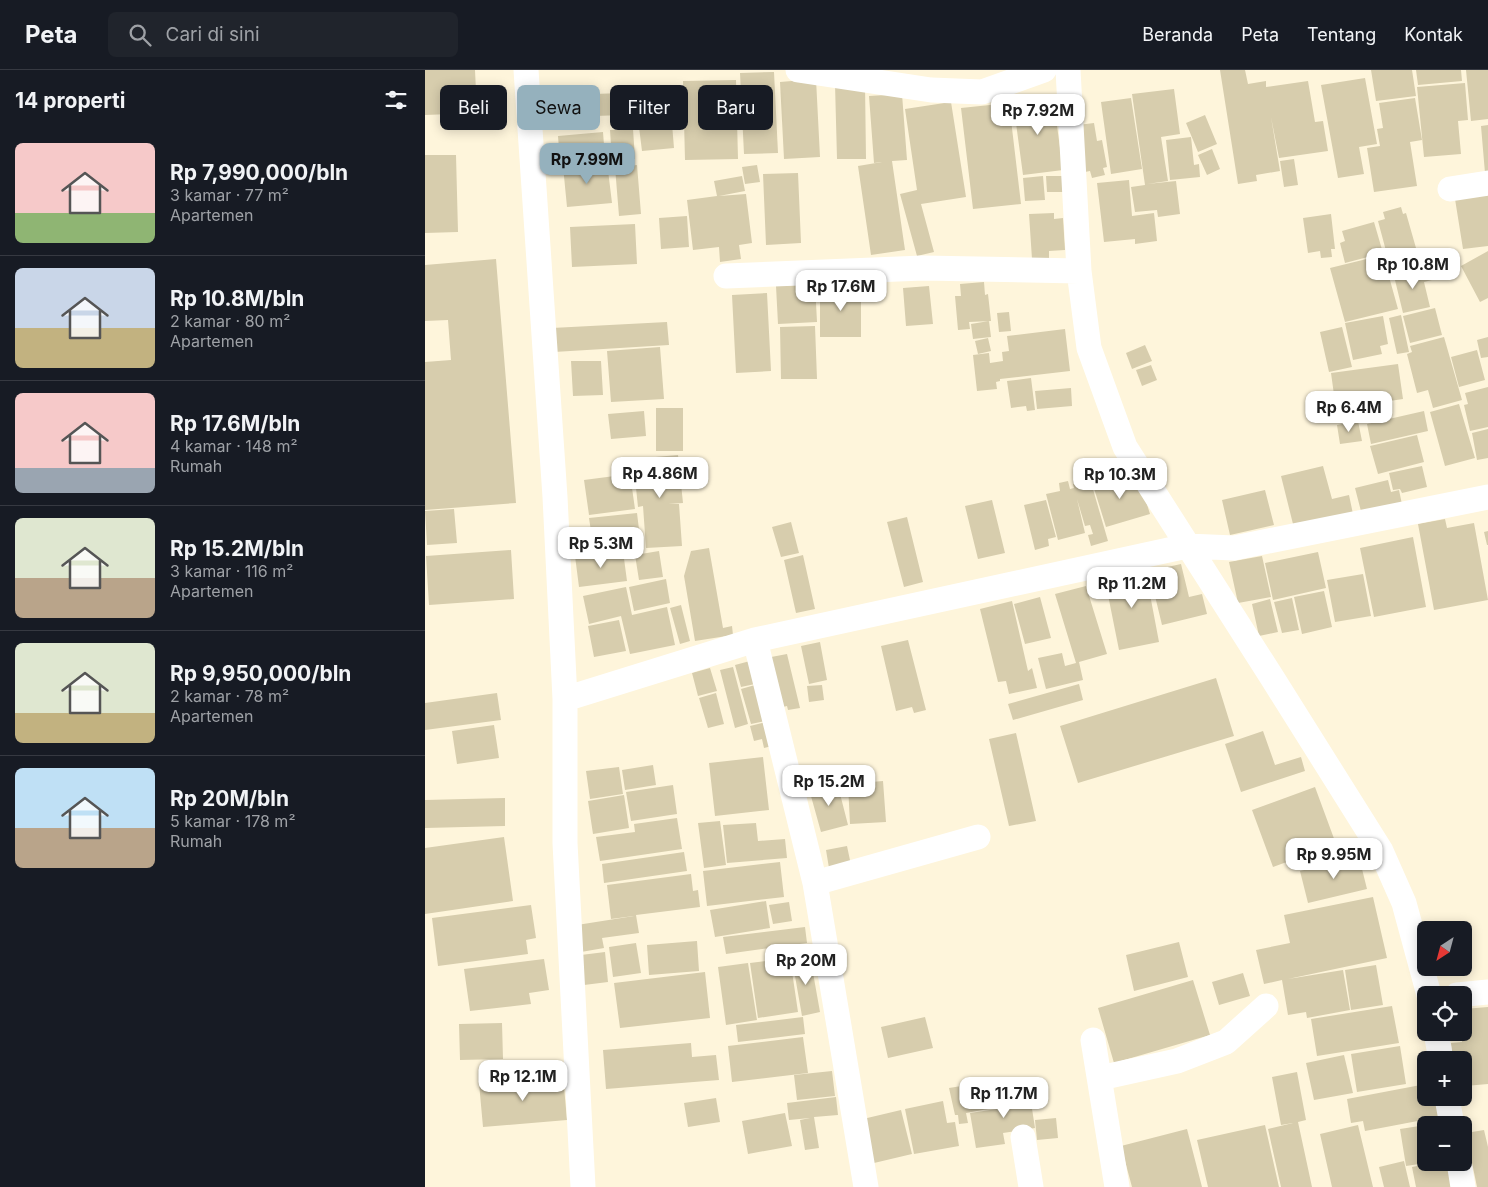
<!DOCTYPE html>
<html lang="id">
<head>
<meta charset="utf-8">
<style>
  body { margin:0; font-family:Inter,sans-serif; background:#20242c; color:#f1f3f6; height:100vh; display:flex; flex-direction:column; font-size:19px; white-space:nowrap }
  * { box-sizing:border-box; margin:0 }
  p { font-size:16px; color:#9ea1a6 }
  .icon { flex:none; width:28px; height:28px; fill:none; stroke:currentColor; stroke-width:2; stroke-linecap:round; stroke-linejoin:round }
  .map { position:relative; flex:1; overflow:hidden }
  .side { display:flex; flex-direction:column; background:#171b24; width:425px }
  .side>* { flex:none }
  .banner { position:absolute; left:15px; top:15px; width:475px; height:45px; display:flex; gap:10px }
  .needle { width:32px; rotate:216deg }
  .controls { position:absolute; left:992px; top:851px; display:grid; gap:10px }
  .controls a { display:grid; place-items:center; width:55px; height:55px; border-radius:8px; background:#171b24; box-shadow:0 2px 12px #0003; font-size:25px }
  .price { position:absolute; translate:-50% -42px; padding:0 11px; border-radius:10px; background:#fff; color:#222; font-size:16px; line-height:32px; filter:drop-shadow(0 1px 2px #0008) }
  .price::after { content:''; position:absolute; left:50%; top:30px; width:15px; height:11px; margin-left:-8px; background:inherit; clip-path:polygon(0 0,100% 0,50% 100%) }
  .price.current { background:#95b1bd; color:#111 }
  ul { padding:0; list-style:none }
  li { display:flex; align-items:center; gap:15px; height:125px; padding:0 15px }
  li+li { border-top:1px solid #363941 }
  li span { display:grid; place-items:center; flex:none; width:140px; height:100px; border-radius:8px; color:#555 }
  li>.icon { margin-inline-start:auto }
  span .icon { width:60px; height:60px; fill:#fffc; stroke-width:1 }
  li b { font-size:21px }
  h2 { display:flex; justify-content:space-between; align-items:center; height:60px; padding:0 15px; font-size:21px }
  .tag { padding:0 18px; border-radius:8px; background:#171b24; box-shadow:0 2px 12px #0003; font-size:18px; line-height:45px }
  .tag.current { background:#95b1bd; color:#111 }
  header { display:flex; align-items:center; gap:30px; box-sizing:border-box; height:70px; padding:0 25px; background:#171b24; border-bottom:1px solid #363941 }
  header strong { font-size:24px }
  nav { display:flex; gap:28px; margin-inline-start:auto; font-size:18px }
  .search { width:350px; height:45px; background:#20242c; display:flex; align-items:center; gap:12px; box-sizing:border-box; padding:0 18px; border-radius:8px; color:#9ea1a6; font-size:19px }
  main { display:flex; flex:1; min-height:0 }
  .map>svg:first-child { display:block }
  .building { fill:#d7cdad }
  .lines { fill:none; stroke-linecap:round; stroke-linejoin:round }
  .minor { stroke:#fff; stroke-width:25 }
</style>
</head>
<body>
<header>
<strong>Peta</strong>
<div class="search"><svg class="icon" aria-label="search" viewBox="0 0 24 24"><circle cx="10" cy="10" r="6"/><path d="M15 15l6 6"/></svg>Cari di sini</div>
<nav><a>Beranda</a><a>Peta</a><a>Tentang</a><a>Kontak</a></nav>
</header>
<main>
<section class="side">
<h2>14 properti<svg class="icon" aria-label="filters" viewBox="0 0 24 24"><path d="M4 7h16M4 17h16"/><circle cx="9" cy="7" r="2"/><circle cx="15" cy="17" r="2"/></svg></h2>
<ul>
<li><span style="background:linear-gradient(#f6c9c9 70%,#8fb573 0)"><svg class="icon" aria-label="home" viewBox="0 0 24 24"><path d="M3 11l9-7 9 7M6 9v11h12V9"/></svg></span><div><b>Rp 7,990,000/bln</b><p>3 kamar · 77 m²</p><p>Apartemen</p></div></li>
<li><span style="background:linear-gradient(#c9d6e8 60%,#c2b280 0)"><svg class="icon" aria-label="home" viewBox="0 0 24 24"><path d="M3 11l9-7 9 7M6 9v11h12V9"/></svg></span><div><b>Rp 10.8M/bln</b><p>2 kamar · 80 m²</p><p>Apartemen</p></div></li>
<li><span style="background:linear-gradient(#f6c9c9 75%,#9aa5b1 0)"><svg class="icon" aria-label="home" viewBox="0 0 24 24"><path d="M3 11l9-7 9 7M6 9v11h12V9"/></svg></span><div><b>Rp 17.6M/bln</b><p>4 kamar · 148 m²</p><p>Rumah</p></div></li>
<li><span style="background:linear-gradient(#dfe7d0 60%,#b9a48a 0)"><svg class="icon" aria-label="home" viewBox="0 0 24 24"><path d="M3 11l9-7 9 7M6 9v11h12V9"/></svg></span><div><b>Rp 15.2M/bln</b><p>3 kamar · 116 m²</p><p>Apartemen</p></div></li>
<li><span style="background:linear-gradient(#dfe7d0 70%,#c2b280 0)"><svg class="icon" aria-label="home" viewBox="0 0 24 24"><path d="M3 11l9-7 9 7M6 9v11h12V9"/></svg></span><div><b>Rp 9,950,000/bln</b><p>2 kamar · 78 m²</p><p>Apartemen</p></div></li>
<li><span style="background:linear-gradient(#bfe0f5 60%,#b9a48a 0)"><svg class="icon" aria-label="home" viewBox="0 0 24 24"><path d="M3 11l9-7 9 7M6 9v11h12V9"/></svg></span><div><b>Rp 20M/bln</b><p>5 kamar · 178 m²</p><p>Rumah</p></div></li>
</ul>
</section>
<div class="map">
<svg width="1063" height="1117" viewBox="0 0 1063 1117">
  <rect width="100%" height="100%" fill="#fef5db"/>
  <path class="building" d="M0 0H50L52 43 0 45Z
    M795 0H820L823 14 841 11V17L883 11 890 52 898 51 903 81 854 88 846 47 855 101 831 105 832 111 813 114Z
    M946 0H987L991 26 951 31Z
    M991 0H1036L1037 11 993 15Z
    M1041 0H1063V49L1046 51Z
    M349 2 353 83 319 84 315 3Z
    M940 8 952 74 934 77 939 104 913 108 896 15Z
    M391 9 395 87 359 89 355 12Z
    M311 10 313 89 260 90 258 11Z
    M1040 13 1043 50 1033 51 1036 84 999 87 992 17Z
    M410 14H440L441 89H412Z
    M749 19 755 64 736 67 743 111 722 114 751 111 755 144 733 147 732 140 710 142 706 117 720 115 707 24Z
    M197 23 198 45 115 48V26Z
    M477 24 482 90 467 91 480 180 446 185 433 96 457 92 449 93 444 26Z
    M628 26 638 100 598 105 588 31Z
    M706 28 717 99 686 104 676 32Z
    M990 28 997 70 985 72 992 116 949 122 942 78 955 76 952 59 958 58 954 33Z
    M526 32 541 127 496 134 509 182 492 186 475 124 492 120 480 39Z
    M584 33 596 134 548 139 536 38Z
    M780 45 792 74 773 82 761 53Z
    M669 53 672 71 677 70 682 97 678 98 680 105 667 108 665 101 660 102 653 55Z
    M247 54 249 78 217 81 214 57Z
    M1063 55V103H1060L1056 56Z
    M208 59 210 89 187 90 185 60Z
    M178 62 180 88 135 92 133 66Z
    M766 67 769 95 774 94 775 107 745 110 741 70Z
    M787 79 795 99 782 105 773 85Z
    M0 85H31L33 162 0 163Z
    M869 89 873 115 859 117 855 91Z
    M182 92 187 133 142 137 138 96Z
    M212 95 216 144 194 146 190 97Z
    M332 95 335 112 320 114 317 97Z
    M373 103 376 173 341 175 338 104Z
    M317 106 320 121 294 126 321 124 327 173 314 175 316 189 295 192 294 177 268 180 262 130 292 126 289 111Z
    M618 106 620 130 600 131 598 108Z
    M621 106H642V122H622Z
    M704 110 707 146 729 143 732 171 710 174V169L679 172 672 113Z
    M1063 124V176L1038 179 1030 129Z
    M976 137 978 144 981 143 993 185 964 192 953 151 960 149 958 142Z
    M629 143V149L638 148 640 180 624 181V188L607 189 604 144Z
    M906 144 910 179H906L907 187 896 188 895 181 883 183 878 148Z
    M262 146 264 177 236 179 234 148Z
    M949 152 958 183 920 193 915 173 920 171 917 161Z
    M210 154 212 194 147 197 145 157Z
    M1063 181V228L1055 232 1036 196Z
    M958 185 973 239 920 252 905 198Z
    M71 189 91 433 0 440V292L26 290 23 250 0 251V195Z
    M1005 199 1007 210 999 212 1005 237 978 243 969 206Z
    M559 212 560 225 563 224 566 251 544 252 545 259 533 260 530 226H536L535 214Z
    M390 214 392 252 353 254 351 216Z
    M504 216 508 254 481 256 478 218Z
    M436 217V267H395V218Z
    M342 223 346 301 311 303 307 225Z
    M1010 238 1017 265 985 273 978 246Z
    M584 242 586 261 574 262 572 243Z
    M976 245 984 282 972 284 964 248Z
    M958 246 963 274 955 276 957 284 928 290 920 253Z
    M564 251 566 267 548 269 546 254Z
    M242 252 244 275 129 282 127 258Z
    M390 256 392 309H356L355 257Z
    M917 257 927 297 904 302 895 262Z
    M640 259 645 301 575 309V311L571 312 572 319 552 321 548 285 564 283 565 293 578 291 577 282 584 281 582 266Z
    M1019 267 1037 330 1008 338 1003 320 992 323 982 284 987 282 985 276Z
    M1063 267V287L1056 288 1052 270Z
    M563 268 566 281 553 284 550 271Z
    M720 275 727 291 707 299 701 283Z
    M235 277 239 329 186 332 182 281Z
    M1052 280 1060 310 1034 317 1026 287Z
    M146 291H176L178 325 148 326Z
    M973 294 978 329 911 339 906 303Z
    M726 295 732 310 717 316 711 300Z
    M606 308 610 340 602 341 601 336 586 338 582 311Z
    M1063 317V357L1045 361 1039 335 1043 334 1040 323Z
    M646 318 647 336 612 339 610 321Z
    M1034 334 1050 388 1020 396 1005 342Z
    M231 338H258V381H231Z
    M219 341 221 366 186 369 183 344Z
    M999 341 1003 361 946 374 942 354Z
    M933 351 937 371 915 374 912 355Z
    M1063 359V388L1052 390 1047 363Z
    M992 365 999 392 953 404 945 376Z
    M253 385 258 433 243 434H254L257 476 221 478 218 436 213 437 208 389Z
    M898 396 907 429 924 425 928 444 869 458 856 406Z
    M997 396 1002 417 977 423 975 419 968 420 964 403Z
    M699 402 703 415 715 412 725 444 681 457 667 412Z
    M205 404 210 439 164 445 159 410Z
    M665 409 683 471 666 476 663 465 668 464 665 455 660 456 652 429 660 463 633 470 621 424 635 421 634 413 643 411 645 419 649 418 648 414Z
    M963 410 966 422 974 420 978 439 938 449 930 418Z
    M840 420 849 455 805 465 797 430Z
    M567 430 580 483 553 489 540 436Z
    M621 430 631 467 623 469 624 476 610 480 599 435Z
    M29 439 32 473 2 475 0 441Z
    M212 443 216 476 169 481 164 448Z
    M482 447 498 512 479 517 462 452Z
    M1020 449 1022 458 1049 453 1063 530 1009 540 993 454Z
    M366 452 374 483 356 487 347 457Z
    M1063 461V475H1062L1059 462Z
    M988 467 1001 537 949 547 935 478Z
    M284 478 298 558 307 556 308 565 270 571 259 506 266 481Z
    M86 480 89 529 4 535 1 486Z
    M198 481 202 511 154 517 150 486Z
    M234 481 238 507 214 510 210 485Z
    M893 482 901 518 848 530 840 493Z
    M378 485 390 539 371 543 359 490Z
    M837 486 846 527 813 533 804 492Z
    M756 494 764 527 777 524 782 544 737 555 724 501Z
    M720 498 734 572 694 580 679 505Z
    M938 504 946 546 910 552 902 510Z
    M241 509 245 533 209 541 204 517Z
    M661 516 682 584 654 592 658 610 621 619 613 588 637 583 640 596 651 593 630 524Z
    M201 517 207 545 242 537 250 575 205 584 196 546 164 554 158 526Z
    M899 521 907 557 877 564 869 527Z
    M615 527 626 568 600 574 589 534Z
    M867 528 874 560 857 563 849 532Z
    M845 529 853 562 834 566 827 534Z
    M587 531 603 601 607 598 612 618 584 624 581 611 573 612 555 539Z
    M256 535 265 571 255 574 245 538Z
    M194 550 201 581 169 587 163 556Z
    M483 570 501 640 489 643 487 637 471 641 456 576Z
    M395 572 402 610 384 614 376 576Z
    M362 584 375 638 363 640 362 636 354 638 341 588Z
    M325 591 330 614 316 617 310 595Z
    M308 597 323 654 310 658 295 600Z
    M285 598 292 621 273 626 267 603Z
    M791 608 809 666 653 713 635 656Z
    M654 614 658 630 588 650 583 634Z
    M330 615 340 651 326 654 316 619Z
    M397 615 399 630 384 632 382 616Z
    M72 623 76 650 0 660V633Z
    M291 623 299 654 283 658 274 628Z
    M341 652 347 676 339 678 337 669 329 671 325 656Z
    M69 655 74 688 32 694 27 661Z
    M838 661 850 695 876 687 880 701 816 722 800 674Z
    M591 663 611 751 584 756 564 669Z
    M338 687 344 740 290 746 284 693Z
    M228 695 231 715 200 720 197 700Z
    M194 697 198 724 165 729 161 701Z
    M458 711 461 752 425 754 423 714Z
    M412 712 423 755 396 762 384 719Z
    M248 715 252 744 206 751 201 722Z
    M890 717 911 774 848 797 827 740Z
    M199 725 204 758 168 764 163 731Z
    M80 728V756L0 758V730Z
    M252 748 257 779 175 791 171 767 210 762 209 754Z
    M295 751 301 795 279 798 273 753Z
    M331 753 333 771 360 769 362 788 302 793 298 755Z
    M79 767 88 831 0 844V778Z
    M422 776 426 795 404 798 401 780Z
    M259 782 262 801 179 813 177 794Z
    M934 787 942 819 883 833 875 801Z
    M355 792 359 827 282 836 278 801Z
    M266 804 268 821 273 820 275 837 211 845 214 863 177 868 179 878 156 882 152 855 209 846 186 849 182 815Z
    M948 827 962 888 863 909 918 900 925 940 882 948 881 942 863 945 857 910 839 914 831 880 865 873 859 845Z
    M341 831 345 858 290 867 285 840Z
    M364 832 367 851 348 854 344 835Z
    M106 835 111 868 101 870 103 884 13 896 7 848Z
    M380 857 382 873 301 884 298 867Z
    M272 871 274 901 224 905 222 875Z
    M754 872 763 907 709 921 701 885Z
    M211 873 216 903 188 907 184 877Z
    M180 882 183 912 159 915 156 885Z
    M385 886 395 942 377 946 367 889Z
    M365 888 373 942 333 948 325 893Z
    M119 889 124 920 104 923 106 934 45 941 39 899Z
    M323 893 332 950 301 955 293 897Z
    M951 895 958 935 926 940 920 900Z
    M280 902 285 948 195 958 189 913Z
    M818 903 825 926 794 935 787 912Z
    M768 910 785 965 689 993 673 938Z
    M967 936 974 973 892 986 886 949Z
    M1063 937V1014L1040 1016 1039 990H1028L1026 973 1037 972 1036 962H1039V939Z
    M378 947 380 964 313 972 311 955Z
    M500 947 508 978 463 988 456 957Z
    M77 953 78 989 35 990 34 954Z
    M378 967 383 1003 307 1012 303 976Z
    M266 973 267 987 291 985 294 1010 181 1019 178 980Z
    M975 976 981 1014 932 1022 926 984Z
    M919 985 928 1023 889 1030 881 993Z
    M407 1001 410 1026 372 1030 369 1005Z
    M872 1002 881 1050 873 1052 887 1117H856L843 1059 868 1053 856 1055 847 1007Z
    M138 1006 142 1050 58 1057 54 1013Z
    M580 1009 585 1035 541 1043 543 1053 534 1054 533 1045H530L524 1018Z
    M603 1013 610 1058 578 1063 580 1074 551 1078 545 1043 586 1037 583 1016Z
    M1001 1014V1028H1015L1019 1046 940 1061 938 1051 926 1053 922 1029Z
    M411 1027 413 1045 389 1047 394 1078 380 1080 375 1050 385 1048 364 1050 362 1033Z
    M291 1028 295 1052 263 1057 259 1033Z
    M518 1031 522 1053 530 1052 534 1076 489 1084 480 1039Z
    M476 1040 487 1084 449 1093 438 1049Z
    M360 1043 367 1076 323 1084 317 1051Z
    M631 1048 633 1068 612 1070 610 1050Z
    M840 1055 854 1117H783L772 1070Z
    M933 1055 948 1117H907L895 1064Z
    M1001 1055V1093L981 1096 975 1059Z
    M762 1059 777 1117H707L696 1076Z
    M1059 1060 1063 1077V1117H1052L1041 1063Z
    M979 1091 985 1117H959L954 1097Z
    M1013 1092H1022L1026 1117H991L987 1097Z"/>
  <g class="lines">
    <path class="minor" d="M101 0 130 427 140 629V773L158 1117
      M373 0 506 20 557 22 619 0
      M643 0 654 201 664 278 700 377 848 609 956 781 979 833 1004 925
      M1025 119 1063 113
      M301 206 498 198 654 201
      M330 570 390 813 441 1117
      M140 629 330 570 762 476 809 478 1063 427
      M390 813 553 767
      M1032 925 1063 922
      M1011 962 1016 990
      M668 970 692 1117
      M675 1008 752 991 801 972 841 936
      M1022 1028 1027 1055
      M598 1067 606 1117
      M1034 1092 1038 1117"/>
  </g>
</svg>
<div class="controls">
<a><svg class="needle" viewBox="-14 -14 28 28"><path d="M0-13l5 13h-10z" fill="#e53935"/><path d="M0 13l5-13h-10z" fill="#9ea1a6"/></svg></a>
<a><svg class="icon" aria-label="locate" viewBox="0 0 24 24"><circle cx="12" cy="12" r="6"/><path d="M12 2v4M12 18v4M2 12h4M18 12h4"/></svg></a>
<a>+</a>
<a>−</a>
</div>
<b class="price" style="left:613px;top:66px">Rp 7.92M</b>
<b class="price current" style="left:162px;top:115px">Rp 7.99M</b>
<b class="price" style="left:988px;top:220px">Rp 10.8M</b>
<b class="price" style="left:416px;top:242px">Rp 17.6M</b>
<b class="price" style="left:924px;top:363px">Rp 6.4M</b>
<b class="price" style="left:235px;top:429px">Rp 4.86M</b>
<b class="price" style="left:695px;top:430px">Rp 10.3M</b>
<b class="price" style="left:176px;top:499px">Rp 5.3M</b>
<b class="price" style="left:707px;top:539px">Rp 11.2M</b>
<b class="price" style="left:404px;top:737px">Rp 15.2M</b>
<b class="price" style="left:909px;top:810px">Rp 9.95M</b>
<b class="price" style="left:381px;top:916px">Rp 20M</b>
<b class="price" style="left:98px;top:1032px">Rp 12.1M</b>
<b class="price" style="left:579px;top:1049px">Rp 11.7M</b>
<div class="banner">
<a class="tag">Beli</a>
<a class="tag current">Sewa</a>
<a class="tag">Filter</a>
<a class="tag">Baru</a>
</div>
</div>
</main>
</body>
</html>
